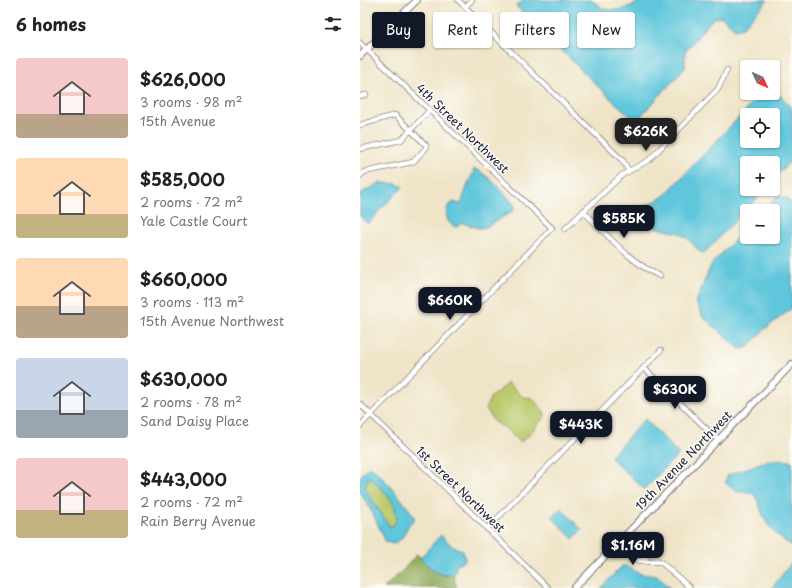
<!DOCTYPE html>
<html lang="en">
<head>
<meta charset="utf-8">
<style>
  body { margin:0; font-family:"Playpen Sans",sans-serif; background:#f6f6f6; color:#222; height:100vh; display:flex; flex-direction:column; font-size:15px; white-space:nowrap }
  * { box-sizing:border-box; margin:0 }
  p { font-size:13px; color:#767676 }
  .icon { flex:none; width:22px; height:22px; fill:none; stroke:currentColor; stroke-width:2; stroke-linecap:round; stroke-linejoin:round }
  .map { position:relative; flex:1; overflow:hidden }
  .panel { display:flex; flex-direction:column; background:#fff; width:360px }
  .panel>* { flex:none }
  .guide { position:absolute; left:12px; top:12px; width:360px; height:36px; display:flex; gap:8px }
  .needle { width:26px; rotate:134deg }
  .fabs { position:absolute; left:380px; top:60px; display:grid; gap:8px }
  .fabs a { display:grid; place-items:center; width:40px; height:40px; border-radius:4px; background:#fff; box-shadow:0 1px 3px #0004; font-size:20px }
  .price { position:absolute; translate:-50% -34px; padding:0 9px; border-radius:8px; background:#111827; color:#fff; font-size:13px; line-height:26px; filter:drop-shadow(0 1px 2px #0008) }
  .price::after { content:''; position:absolute; left:50%; top:24px; width:12px; height:9px; margin-left:-6px; background:inherit; clip-path:polygon(0 0,100% 0,50% 100%) }
  .price.on { background:#222; color:#fff }
  ul { padding:0; list-style:none }
  li { display:flex; align-items:center; gap:12px; height:100px; padding:0 16px }
  li span { display:grid; place-items:center; flex:none; width:112px; height:80px; border-radius:4px; color:#555 }
  li>.icon { margin-inline-start:auto }
  span .icon { width:48px; height:48px; fill:#fffc; stroke-width:1 }
  li b { font-size:17px }
  h2 { display:flex; justify-content:space-between; align-items:center; height:48px; padding:0 16px; font-size:17px }
  .tag { padding:0 14px; border-radius:4px; background:#fff; box-shadow:0 1px 3px #0004; font-size:14px; line-height:36px }
  .tag.on { background:#111827; color:#fff }
  main { display:flex; flex:1; min-height:0 }
  .map>svg:first-child { display:block }
  .green { fill:#bac96b; stroke:#6e7653 }
  .forest { fill:#93ad5f; stroke:#5a684d }
  .water { fill:#5ec6db; stroke:#40748b; fill-rule:evenodd }
  .lines { fill:none; stroke-linecap:round; stroke-linejoin:round }
  .minor-casing { stroke:#888381; stroke-width:6 }
  .tertiary-casing { stroke:#888381; stroke-width:8 }
  .minor { stroke:#fff; stroke-width:4.5 }
  .tertiary { stroke:#fff; stroke-width:5.5 }
  .labels { text-anchor:middle; dominant-baseline:central; stroke-width:3; stroke-linejoin:round; paint-order:stroke }
  .street-label { font-size:12px; fill:#22223b; stroke:#fdfcf7 }
</style>
</head>
<body>
<main>
<section class="panel">
<h2>6 homes<svg class="icon" aria-label="filters" viewBox="0 0 24 24"><path d="M4 7h16M4 17h16"/><circle cx="9" cy="7" r="2"/><circle cx="15" cy="17" r="2"/></svg></h2>
<ul>
<li><span style="background:linear-gradient(#f6c9c9 70%,#b9a48a 0)"><svg class="icon" aria-label="home" viewBox="0 0 24 24"><path d="M3 11l9-7 9 7M6 9v11h12V9"/></svg></span><div><b>$626,000</b><p>3 rooms · 98 m²</p><p>15th Avenue</p></div></li>
<li><span style="background:linear-gradient(#ffd9b3 70%,#c2b280 0)"><svg class="icon" aria-label="home" viewBox="0 0 24 24"><path d="M3 11l9-7 9 7M6 9v11h12V9"/></svg></span><div><b>$585,000</b><p>2 rooms · 72 m²</p><p>Yale Castle Court</p></div></li>
<li><span style="background:linear-gradient(#ffd9b3 60%,#b9a48a 0)"><svg class="icon" aria-label="home" viewBox="0 0 24 24"><path d="M3 11l9-7 9 7M6 9v11h12V9"/></svg></span><div><b>$660,000</b><p>3 rooms · 113 m²</p><p>15th Avenue Northwest</p></div></li>
<li><span style="background:linear-gradient(#c9d6e8 65%,#9aa5b1 0)"><svg class="icon" aria-label="home" viewBox="0 0 24 24"><path d="M3 11l9-7 9 7M6 9v11h12V9"/></svg></span><div><b>$630,000</b><p>2 rooms · 78 m²</p><p>Sand Daisy Place</p></div></li>
<li><span style="background:linear-gradient(#f6c9c9 65%,#c2b280 0)"><svg class="icon" aria-label="home" viewBox="0 0 24 24"><path d="M3 11l9-7 9 7M6 9v11h12V9"/></svg></span><div><b>$443,000</b><p>2 rooms · 72 m²</p><p>Rain Berry Avenue</p></div></li>
</ul>
</section>
<div class="map">
<svg width="432" height="588" viewBox="0 0 432 588">
  <rect width="100%" height="100%" fill="#fdfcf7"/>
  <filter id="ink" filterUnits="userSpaceOnUse"><feTurbulence type="fractalNoise" baseFrequency=".025" numOctaves="2"/><feDisplacementMap in="SourceGraphic" scale="8" xChannelSelector="R" yChannelSelector="G"/><feConvolveMatrix kernelMatrix="1 2 1 2 8 2 1 2 1" color-interpolation-filters="sRGB"/></filter>
  <filter id="wash" filterUnits="userSpaceOnUse"><feTurbulence type="fractalNoise" baseFrequency=".012" numOctaves="4" result="noise"/><feDisplacementMap in="SourceGraphic" scale="16" xChannelSelector="R" yChannelSelector="G"/><feGaussianBlur stdDeviation="0.9" result="paint"/><feColorMatrix in="noise" values="0 0 0 0 0 0 0 0 0 0 0 0 0 0 0 0 0 1.4 0 .05"/><feComposite in="paint" operator="in"/></filter>
  <g filter="url(#wash)">
    <rect width="100%" height="100%" fill="#efe4c7"/>
    <path class="green" d="M148 383 163 397 172 398 184 411 185 416 165 439 160 442 144 427 134 422 126 408 130 398Z
      M8 477 11 478C23 491 42 505 35 524L30 527 6 491 5 487Z"/>
    <path class="forest" d="M57 554 63 561 84 576 93 574 97 588H24L43 570Z"/>
    <path class="water" d="M164 0H231L244 9 260 10 276 4 279 0H408L383 27 375 29 362 17 353 18 325 52V68L277 120 269 115 250 98 156 6Z
      M413 88 432 108V159L413 180V163H387V189H406L348 249 343 253 340 252 328 239 319 233 293 227 278 214 280 207 294 202 305 195 402 93H413ZM387 115H413V141H387Z
      M114 169C125 171 147 196 155 206L153 211 126 227 118 228 102 223 97 227C86 225 85 214 88 206L94 202 99 204 102 203C104 191 110 181 114 169Z
      M19 183 37 184 43 187 19 211 9 223H6L0 216V194Z
      M420 196 426 198 432 204V308L405 329 387 348 380 349 343 317 336 302 351 265 387 227V237H413V211H402L412 201Z
      M285 419 319 454 284 489 250 457Z
      M409 460 432 461V546C422 539 408 529 404 517 400 509 399 502 394 494L375 491 365 482 368 475Z
      M9 467C20 471 46 505 54 516V520L49 524 42 538 34 544 26 542 12 512 0 492V477ZM8 478H11C23 491 42 505 35 524L30 527 6 491 5 487Z
      M201 508 222 530 213 539 192 517Z
      M81 535 93 547 103 550 105 560 96 566 95 573C82 580 68 567 60 558Z
      M432 562V588H412Z
      M263 565 281 574 297 576 310 588H241Z"/>
  </g>
  <g filter="url(#ink)">
    <g class="lines">
      <g class="minor-casing">
        <path id="minor" d="M98 0 263 161 269 171
          M105 7 112 0
          M0 43 192 228 0 426
          M0 96 6 95
          M0 125 35 115 66 145V148L53 162 4 172 0 176
          M0 149 41 140 70 110
          M223 211C246 233 270 263 300 276
          M205 229 262 175 289 160 358 89 367 70
          M284 368 358 440
          M0 404 188 588
          M127 529 301 350
          M259 542 273 557 278 559
          M276 556a5 5 0 1 1 10 0a5 5 0 1 1-10 0Z
          M281 560C288 564 295 560 302 563L330 588"/>
      </g>
      <g class="tertiary-casing">
        <path id="tertiary" d="M0 56 57 0
          M214 588 432 364"/>
      </g>
      <use href="#minor" class="minor"/>
      <use href="#tertiary" class="tertiary"/>
    </g>
  </g>
  <g class="labels">
    <g class="street-label">
      <text transform="translate(103 128) rotate(44)">4th Street Northwest</text>
      <text transform="translate(323 460) rotate(-46)">19th Avenue Northwest</text>
      <text transform="translate(101 489) rotate(44)">1st Street Northwest</text>
    </g>
  </g>
</svg>
<div class="fabs">
<a><svg class="needle" viewBox="-14 -14 28 28"><path d="M0-13l5 13h-10z" fill="#e53935"/><path d="M0 13l5-13h-10z" fill="#767676"/></svg></a>
<a><svg class="icon" aria-label="locate" viewBox="0 0 24 24"><circle cx="12" cy="12" r="6"/><path d="M12 2v4M12 18v4M2 12h4M18 12h4"/></svg></a>
<a>+</a>
<a>−</a>
</div>
<b class="price on" style="left:286px;top:152px">$626K</b>
<b class="price" style="left:264px;top:239px">$585K</b>
<b class="price" style="left:90px;top:321px">$660K</b>
<b class="price" style="left:315px;top:410px">$630K</b>
<b class="price" style="left:221px;top:445px">$443K</b>
<b class="price" style="left:273px;top:566px">$1.16M</b>
<div class="guide">
<a class="tag on">Buy</a>
<a class="tag">Rent</a>
<a class="tag">Filters</a>
<a class="tag">New</a>
</div>
</div>
</main>
</body>
</html>
